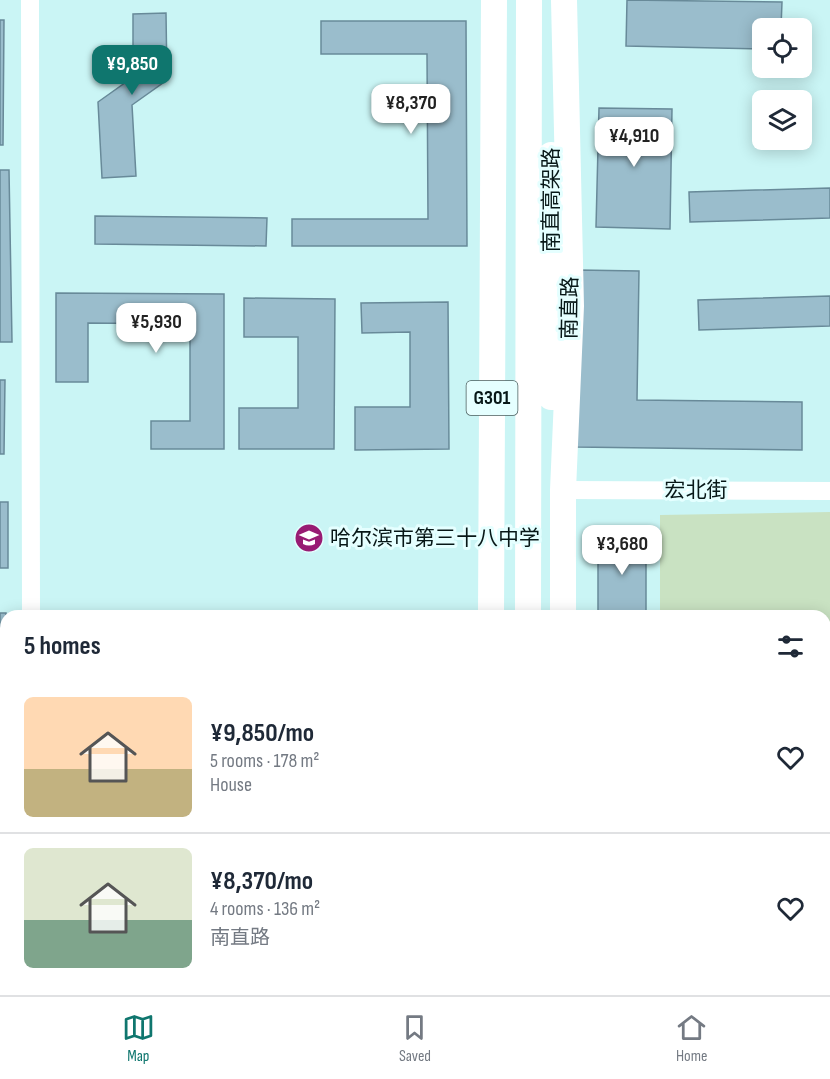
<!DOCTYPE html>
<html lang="en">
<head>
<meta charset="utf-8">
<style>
  body { margin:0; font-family:"Sofia Sans Condensed","Noto Sans SC",sans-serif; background:#f2f2f3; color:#1f2937; height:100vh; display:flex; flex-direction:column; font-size:22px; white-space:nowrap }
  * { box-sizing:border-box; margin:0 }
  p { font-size:20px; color:#747a83 }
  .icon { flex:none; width:33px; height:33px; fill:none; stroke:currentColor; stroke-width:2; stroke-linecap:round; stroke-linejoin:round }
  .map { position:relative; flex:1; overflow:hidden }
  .panel { position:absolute; left:0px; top:610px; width:831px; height:386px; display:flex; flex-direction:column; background:#fff; border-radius:18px 18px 0 0; box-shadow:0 3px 15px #0003 }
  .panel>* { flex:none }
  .fabs { position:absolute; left:752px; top:18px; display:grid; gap:12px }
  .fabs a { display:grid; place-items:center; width:60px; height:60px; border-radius:9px; background:#fff; box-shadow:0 3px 15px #0003; font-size:30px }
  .price { position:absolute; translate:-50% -51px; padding:0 14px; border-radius:12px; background:#fff; color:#222; font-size:20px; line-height:39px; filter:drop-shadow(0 2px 3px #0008) }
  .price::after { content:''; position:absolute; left:50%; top:36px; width:18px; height:14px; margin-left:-9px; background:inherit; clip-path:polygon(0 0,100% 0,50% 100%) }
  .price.active { background:#0f766e; color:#fff }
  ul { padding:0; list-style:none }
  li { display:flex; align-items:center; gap:18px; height:150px; padding:0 24px }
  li+li { border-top:2px solid #e0e1e3 }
  li span { display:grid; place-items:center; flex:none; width:168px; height:120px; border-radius:9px; color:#555 }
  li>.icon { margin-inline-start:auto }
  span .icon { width:72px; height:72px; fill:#fffc; stroke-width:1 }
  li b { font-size:26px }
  h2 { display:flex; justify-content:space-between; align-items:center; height:72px; padding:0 24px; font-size:26px }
  .dock { display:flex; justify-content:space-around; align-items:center; height:84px; border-top:2px solid #e0e1e3; background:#fff; font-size:16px; color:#747a83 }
  .dock a { display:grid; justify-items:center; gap:3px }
  .dock .active { color:#0f766e }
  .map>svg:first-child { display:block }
  .green { fill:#c9e2c2 }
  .building { fill:#9abdcc; stroke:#688a99; stroke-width:1.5 }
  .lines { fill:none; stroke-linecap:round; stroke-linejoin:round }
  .minor { stroke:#fff; stroke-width:18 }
  .highway { stroke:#fff; stroke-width:26 }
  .labels { text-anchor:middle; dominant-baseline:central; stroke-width:6; stroke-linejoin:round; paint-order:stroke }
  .shield { fill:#e5ffff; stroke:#4a5d5d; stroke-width:1.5 }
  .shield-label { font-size:20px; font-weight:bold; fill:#071717 }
  .street-label { font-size:21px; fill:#071717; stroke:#e5ffff }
  .poi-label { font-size:21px; fill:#071717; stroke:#e5ffff; text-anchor:start }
</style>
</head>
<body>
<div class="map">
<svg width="830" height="995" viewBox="0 0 830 995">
  <rect width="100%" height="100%" fill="#caf5f5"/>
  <path class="green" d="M830 512V912H825V616H660V515Z"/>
  <path class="building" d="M627 0 782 2 781 28H762V49L626 46Z
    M166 13 167 80 132 105 136 176 102 178 98 102 133 77V14Z
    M0 20H4L3 145H0Z
    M321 21H466L467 246H292V219H428L427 54H321Z
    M599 108 672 109 670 229 596 227Z
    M0 170H9L12 342H0Z
    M830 188V218L690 222 689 192Z
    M95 216 267 218 266 246 95 244Z
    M578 270 639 271 637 400 802 402V450L576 447Z
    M56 293 224 294V449H151V421H190V324L88 323V382H56Z
    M830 296V326L699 330 698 300Z
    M244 298 335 299 334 449H239V408H298V337H244Z
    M448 302 449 449 355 450V407H410V332L362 333 361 303Z
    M0 380H5L4 454H0Z
    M0 502H8V568H0Z
    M598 537H646V616H598Z
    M0 613H6L5 684H0Z
    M0 727H6V795H0Z
    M0 835 6 836V897H0Z
    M825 925H830V975H825Z
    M0 952H6V980H0Z"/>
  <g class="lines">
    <path class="minor" d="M30 0 31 616
      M563 490 830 491
      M52 990V995"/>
    <path class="highway" d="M551 155V397
      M491 616 494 0
      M528 616 529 0
      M563 616V490L571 306 564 0
      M528 990V995
      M566 990V995
      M490 995V990"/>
  </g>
  <defs>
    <g id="school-disc" transform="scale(1.5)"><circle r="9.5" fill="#981b73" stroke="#e5ffff"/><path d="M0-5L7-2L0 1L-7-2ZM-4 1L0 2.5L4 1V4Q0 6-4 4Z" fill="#fff"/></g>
  </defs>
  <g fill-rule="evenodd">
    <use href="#school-disc" x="309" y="538"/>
  </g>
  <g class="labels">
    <rect class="shield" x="466.5" y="381" width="51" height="34" rx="4.5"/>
    <g class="shield-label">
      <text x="492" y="398">G301</text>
    </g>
    <g class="street-label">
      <text transform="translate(551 200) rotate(-90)">南直高架路</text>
      <text transform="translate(570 308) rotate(-89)">南直路</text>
      <text x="696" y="490">宏北街</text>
    </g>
    <g class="poi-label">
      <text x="330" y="538">哈尔滨市第三十八中学</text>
    </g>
  </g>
</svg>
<div class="fabs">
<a><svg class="icon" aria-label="locate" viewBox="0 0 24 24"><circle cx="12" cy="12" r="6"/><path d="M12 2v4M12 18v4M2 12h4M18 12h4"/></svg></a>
<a><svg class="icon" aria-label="layers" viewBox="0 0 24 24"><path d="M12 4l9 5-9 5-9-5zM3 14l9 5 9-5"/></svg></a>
</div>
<b class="price active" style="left:132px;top:96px">¥9,850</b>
<b class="price" style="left:411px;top:135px">¥8,370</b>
<b class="price" style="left:634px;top:168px">¥4,910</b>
<b class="price" style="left:156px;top:354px">¥5,930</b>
<b class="price" style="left:622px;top:576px">¥3,680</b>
<section class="panel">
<h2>5 homes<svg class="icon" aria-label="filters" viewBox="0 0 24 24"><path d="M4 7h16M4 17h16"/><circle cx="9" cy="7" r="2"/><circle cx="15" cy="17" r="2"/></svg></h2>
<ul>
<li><span style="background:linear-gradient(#ffd9b3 60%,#c2b280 0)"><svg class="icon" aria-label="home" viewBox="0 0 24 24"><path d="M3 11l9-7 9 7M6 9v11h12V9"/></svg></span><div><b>¥9,850/mo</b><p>5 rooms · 178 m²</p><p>House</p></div><svg class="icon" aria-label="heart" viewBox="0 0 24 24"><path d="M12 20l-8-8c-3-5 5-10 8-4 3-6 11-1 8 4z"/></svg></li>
<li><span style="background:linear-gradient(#dfe7d0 60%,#7fa58c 0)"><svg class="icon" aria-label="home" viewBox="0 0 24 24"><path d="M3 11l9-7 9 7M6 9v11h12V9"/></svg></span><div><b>¥8,370/mo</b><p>4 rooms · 136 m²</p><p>南直路</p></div><svg class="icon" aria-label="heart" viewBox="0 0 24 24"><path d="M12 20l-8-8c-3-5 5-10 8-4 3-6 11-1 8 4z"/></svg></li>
</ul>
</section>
</div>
<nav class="dock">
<a class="active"><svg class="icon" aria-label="map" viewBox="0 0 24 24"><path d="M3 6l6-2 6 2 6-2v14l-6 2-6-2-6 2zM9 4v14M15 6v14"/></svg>Map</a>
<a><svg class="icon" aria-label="saved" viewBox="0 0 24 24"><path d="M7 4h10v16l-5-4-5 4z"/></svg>Saved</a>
<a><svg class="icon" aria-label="home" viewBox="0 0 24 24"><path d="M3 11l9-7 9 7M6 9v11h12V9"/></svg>Home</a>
</nav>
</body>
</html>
